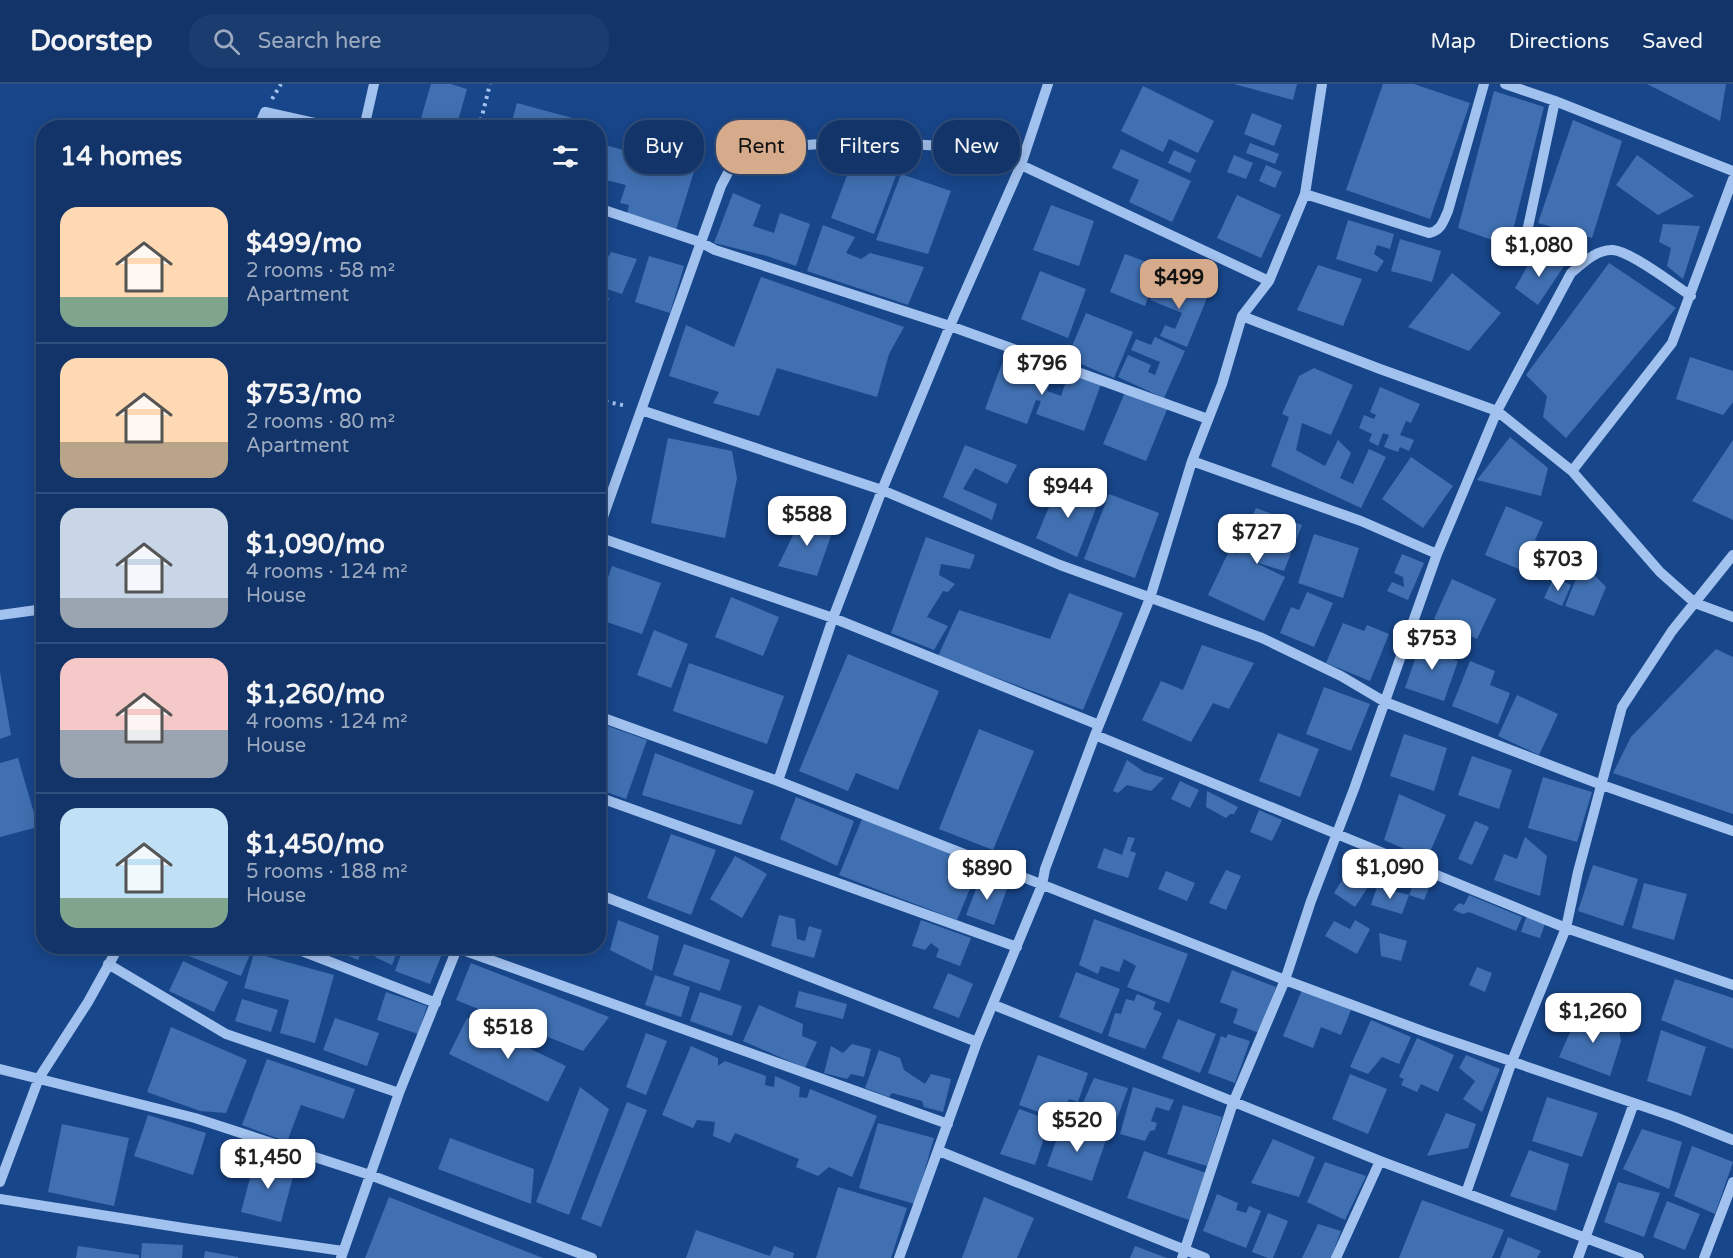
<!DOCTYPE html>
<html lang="en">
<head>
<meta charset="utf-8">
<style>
  body { margin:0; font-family:"Varela Round",sans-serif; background:#1b3c6e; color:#f1f3f6; height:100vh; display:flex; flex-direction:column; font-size:22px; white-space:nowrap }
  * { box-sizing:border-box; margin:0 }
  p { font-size:20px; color:#9caac0 }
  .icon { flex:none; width:33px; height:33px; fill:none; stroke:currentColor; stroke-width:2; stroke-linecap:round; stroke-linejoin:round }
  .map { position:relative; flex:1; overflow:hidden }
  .sheet { position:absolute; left:36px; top:36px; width:570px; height:834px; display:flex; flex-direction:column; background:#123468; border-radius:24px; box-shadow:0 3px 15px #0003,0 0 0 2px #314f7c }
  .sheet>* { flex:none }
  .hud { position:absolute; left:624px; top:36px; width:570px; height:54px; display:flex; gap:12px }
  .price { position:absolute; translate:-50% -51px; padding:0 14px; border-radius:12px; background:#fff; color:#222; font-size:20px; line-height:39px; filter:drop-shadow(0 2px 3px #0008) }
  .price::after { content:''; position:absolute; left:50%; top:36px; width:18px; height:14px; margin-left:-9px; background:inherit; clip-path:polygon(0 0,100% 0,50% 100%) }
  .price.active { background:#d6ab8b; color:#111 }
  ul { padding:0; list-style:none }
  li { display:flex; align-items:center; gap:18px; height:150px; padding:0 24px }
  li+li { border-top:2px solid #314f7c }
  li span { display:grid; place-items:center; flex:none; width:168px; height:120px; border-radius:18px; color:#555 }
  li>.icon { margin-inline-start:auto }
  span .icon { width:72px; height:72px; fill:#fffc; stroke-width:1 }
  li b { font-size:26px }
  h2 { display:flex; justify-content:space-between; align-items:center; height:72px; padding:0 24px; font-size:26px }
  .tag { padding:0 21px; border-radius:24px; background:#123468; box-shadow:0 3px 15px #0003,0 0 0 2px #314f7c; font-size:21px; line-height:54px }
  .tag.active { background:#d6ab8b; color:#111 }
  header { display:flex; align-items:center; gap:36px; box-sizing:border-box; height:84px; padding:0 30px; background:#123468; border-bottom:2px solid #314f7c }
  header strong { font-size:28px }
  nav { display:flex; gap:33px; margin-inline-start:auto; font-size:21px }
  .search { width:420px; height:54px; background:#1b3c6e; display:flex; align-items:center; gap:15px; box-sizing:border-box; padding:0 21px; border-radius:24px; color:#9caac0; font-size:22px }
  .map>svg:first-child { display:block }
  .building { fill:#4070b2 }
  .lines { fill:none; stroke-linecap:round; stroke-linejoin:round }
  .path { stroke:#a1c1ee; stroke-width:4; stroke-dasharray:3 4.5; stroke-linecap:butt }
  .minor { stroke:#a1c1ee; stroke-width:10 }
</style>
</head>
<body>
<header>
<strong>Doorstep</strong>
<div class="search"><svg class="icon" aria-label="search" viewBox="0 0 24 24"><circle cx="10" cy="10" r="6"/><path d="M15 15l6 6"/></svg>Search here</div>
<nav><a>Map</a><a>Directions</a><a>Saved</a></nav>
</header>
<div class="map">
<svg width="1733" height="1174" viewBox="0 0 1733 1174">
  <rect width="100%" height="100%" fill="#18468a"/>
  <path class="building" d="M431 0H451L467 5 456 44H426L419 41Z
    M1234 0H1297L1293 16Z
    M1383 0H1414L1470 19 1430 135 1346 106Z
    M1647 0H1726L1720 37Z
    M1143 2 1214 37 1198 69 1169 55 1163 68 1121 47Z
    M1494 7 1544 23 1509 162 1458 144Z
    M517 19 598 41V44H510Z
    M1252 29 1282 41 1274 62 1244 50Z
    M1573 36 1622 57 1592 154 1538 139Z
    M652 56 699 71 676 146 627 130 629 121 620 119 626 101 598 94V59L641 71 639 81Z
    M1250 59 1279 70 1275 80 1246 69Z
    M1121 65 1191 97 1172 138 1129 118 1139 96 1112 84Z
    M1174 66 1196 76 1190 89 1168 79Z
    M1234 71 1253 79 1246 95 1227 88Z
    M1637 71 1694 112 1658 131 1616 101Z
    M853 75 897 89 874 150 831 134Z
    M1266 81 1282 88 1275 104 1259 97Z
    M901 90 951 107 928 170 876 156Z
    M733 109 761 121 753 142 774 149 780 129 810 140 796 182 767 172 714 159Z
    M1237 111 1281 131 1261 174 1217 154Z
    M1051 121 1094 137 1079 182 1033 166Z
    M1348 136 1394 150 1390 165 1377 161 1374 170 1384 177 1377 188 1336 175Z
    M1663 140 1700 142 1683 195 1667 182 1671 164 1659 158Z
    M823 141 855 153 846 169 861 175 870 169 924 183 908 221 807 187Z
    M1400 155 1441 167 1432 198 1391 187Z
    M611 168 637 175 622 210 598 202V191Z
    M1535 169 1564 182 1538 221 1515 204Z
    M1125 170 1160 183 1145 222 1110 208Z
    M649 172 684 182 670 229 635 218Z
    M1609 179 1676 224 1566 354 1543 333 1547 312 1526 291Z
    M1318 181 1362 195 1343 242 1297 226Z
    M1040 187 1086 205 1068 254 1021 235Z
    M1452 189 1501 229 1469 267 1408 243Z
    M761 193 904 243 889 270 877 313 777 284 759 332 713 319 719 308 669 292 686 241 734 263Z
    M1158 195 1207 214 1187 263 1160 252 1165 241 1175 245 1182 229 1150 216Z
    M598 211 609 214 599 252H598Z
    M1086 229 1133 248 1114 294 1067 274Z
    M1155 253 1185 267 1164 314 1118 293 1128 271 1151 281 1148 288 1155 291 1160 278 1131 266 1136 255 1151 261Z
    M1690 273 1733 287V318L1723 331 1676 315Z
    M1004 274 1053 291 1047 307 1061 312 1069 288 1101 300 1084 347 1036 330 1041 317 1036 316 1027 340 985 325Z
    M1314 284 1353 301 1331 351 1302 339 1296 366 1325 382 1338 356 1351 369 1340 394 1353 400 1369 365 1386 373 1361 424 1271 382 1289 333 1282 330 1299 292Z
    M1380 303 1420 320 1411 339 1406 337 1400 351 1414 356 1409 367 1400 363 1398 368 1384 363 1389 351 1383 349 1378 362 1369 357 1372 350 1359 344 1364 331 1374 335 1376 331 1370 328Z
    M1126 306 1168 323 1146 377 1103 360Z
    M1510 353 1548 384 1541 412 1477 396Z
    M668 354 732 367 737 394 725 454 651 439Z
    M1733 356V436L1692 417Z
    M965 361 1017 381 1007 400 975 384 963 405 997 420 992 436 943 413Z
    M1411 373 1453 402 1423 444 1382 415Z
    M1059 399 1100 414 1077 473 1036 454Z
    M1109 410 1159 429 1135 494 1084 475Z
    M1506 422 1543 438 1535 456 1549 461 1536 492 1485 471Z
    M1256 424 1302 441 1284 487 1252 477 1285 493 1264 537 1208 511 1229 467 1236 470Z
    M803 431 834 443 817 492 778 482Z
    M1314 450 1359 464 1343 514 1298 499Z
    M926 453 975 471 970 485 941 480 939 491 955 500 948 508 943 507 927 533 948 542 934 566 891 549Z
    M1402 470 1424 479 1408 516 1387 507 1392 498 1404 503 1403 493 1394 489Z
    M1575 471 1606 503 1594 532 1565 522 1576 495 1566 492Z
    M612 482 661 499 642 550 598 535V522Z
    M1554 493 1571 501 1562 522 1544 514Z
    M1452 495 1496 515 1477 555 1434 535Z
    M1307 508 1333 519 1314 563 1280 549 1291 523 1299 526Z
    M1069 509 1123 529 1083 626 938 572 959 526 1050 555Z
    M731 513 779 533 763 572 715 553Z
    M1343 539 1364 547 1367 541 1389 550 1370 597 1326 579Z
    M654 546 688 560 671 604 637 591Z
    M1422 555 1446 564 1443 572 1458 577 1444 617 1405 604Z
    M1202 561 1254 579 1229 625 1213 619 1191 658 1142 636 1161 597 1183 606Z
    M1716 565 1733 573V730L1613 689 1631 653Z
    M848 570 939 607 898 706 856 689 848 707 799 687Z
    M1470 577 1495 587 1490 601 1510 609 1498 640 1452 622Z
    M689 579 784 612 767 660 673 627Z
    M0 588 11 651 0 655Z
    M1324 603 1370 620 1351 667 1306 650Z
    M1517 611 1558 630 1539 671 1498 652Z
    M602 640 647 656 626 715 598 705V650Z
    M979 645 1034 667 993 766 939 745Z
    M1278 649 1319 665 1300 713 1259 697Z
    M1404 650 1447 664 1434 707 1390 692Z
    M655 669 754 707 741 741 642 711Z
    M1472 672 1512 686 1499 725 1458 711Z
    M18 674 38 743 0 753V679Z
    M1127 676 1144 688 1164 694 1151 707 1127 701 1118 709 1113 707Z
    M1543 693 1592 708 1577 758 1528 744Z
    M1180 697 1199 706 1190 724 1171 715Z
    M1207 707 1238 723 1234 730H1230L1226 734 1206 723Z
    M1399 710 1446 731 1427 775 1384 756Z
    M796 713 854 737 837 782 780 755Z
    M1259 726 1282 736 1272 757 1250 748Z
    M862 735 980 780 957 836 839 791Z
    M1475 737 1489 743 1472 781 1458 775Z
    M671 750 716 766 691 831 647 814Z
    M1128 753 1135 754 1130 767 1136 769 1128 794 1097 784 1104 764 1122 771Z
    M1525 753 1547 772 1540 812 1494 796 1504 770 1517 775Z
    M735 772 767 790 742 834 710 815Z
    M1357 772 1379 786 1355 823 1334 809Z
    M1593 781 1638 795 1623 842 1578 827Z
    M1226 786 1241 792 1226 826 1209 819Z
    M1166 787 1195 799 1187 817 1158 805Z
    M981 792 1008 802 994 841 966 831Z
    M1416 793 1431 799 1424 816 1409 811Z
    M1644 799 1687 810 1674 856 1632 844Z
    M1377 803 1409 811 1402 830 1371 821Z
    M1469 811 1522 833 1516 847 1469 828 1463 830 1453 826 1459 819 1464 821Z
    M779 831 795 835 797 855 805 857 809 842 822 846 814 874 771 862Z
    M1527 831 1546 837 1540 854 1521 848Z
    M1094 835 1188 870 1169 919 1127 903 1136 882 1124 875 1119 888 1101 882 1098 890 1079 881Z
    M618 836 659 852 652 887 610 866Z
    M921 836 971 854 960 882 936 873 939 865 931 859 925 866 912 862Z
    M1355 836 1370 845 1357 870 1325 852 1334 837 1350 845Z
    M1379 849 1407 857 1401 877 1381 872Z
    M684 860 730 876 720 907 673 891Z
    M190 862H237L251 868 241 892 186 871Z
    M325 862H364L358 876Z
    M370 862H399L392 881 375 873 377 869 369 865Z
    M404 862H445L430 900 395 887Z
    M254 869 334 891 315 959 280 949 289 916 244 904Z
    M183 877 228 898 214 928 169 907Z
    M471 879 609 933 583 967 456 916Z
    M1477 883 1492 889 1485 908 1469 901Z
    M1232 886 1276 903 1259 949 1233 939 1238 925 1220 918Z
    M1076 888 1120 905 1102 950 1059 933Z
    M948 889 973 900 959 934 933 924Z
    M655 891 690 903 681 933 645 921Z
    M1675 895 1733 914V965L1661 936Z
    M1302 906 1351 926 1341 951 1321 943 1313 964 1283 952Z
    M799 907 847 920 843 935 795 923Z
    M386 908 427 922 418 950 377 936Z
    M700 908 742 922 732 952 690 937Z
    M1137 910 1156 918 1153 925 1162 929 1145 965 1108 952 1115 929 1121 930 1126 915 1134 917Z
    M242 915 278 926 271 948 235 937Z
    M759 921 803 940 802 952 817 958 805 984 743 957Z
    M1579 928 1618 940 1621 957 1610 992 1559 973Z
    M335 934 379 949 367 982 323 966Z
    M467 934 566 982 548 1018 449 970Z
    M1178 935 1216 950 1200 989 1162 974Z
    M1371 936 1411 953 1399 980 1382 973 1368 990 1350 983Z
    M171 943 247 976 226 1029 200 1027 147 1008Z
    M1661 946 1706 963 1691 1012 1647 997Z
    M646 949 667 957 646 1011 626 1003Z
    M1228 950 1250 957 1235 999 1208 989 1221 952 1226 954Z
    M1417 954 1454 971 1438 1008 1421 1000 1417 1008 1401 1001 1404 995 1399 993Z
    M852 960 871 965 864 993 851 990 847 995 824 989 831 962 843 969Z
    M691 962 718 974V982L725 977 766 992 765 1001 774 1003 775 992 800 1003 799 1013 807 1014 810 1005 877 1032 852 1093 829 1083 818 1092 796 1083 799 1075 735 1049 730 1059 713 1052 715 1038 697 1036 693 1044 662 1031Z
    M879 966 900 974 904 986 925 1000 931 990 951 995 943 1028 924 1023 922 1017 892 1009 889 1013 865 1004Z
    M1038 971 1088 989 1078 1018 1069 1015 1066 1024 1055 1019 1050 1032 1019 1021Z
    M1466 971 1500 985 1482 1028 1463 1015 1475 997 1459 984Z
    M267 975 355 1005 344 1035 301 1021 287 1058 242 1041Z
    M1350 990 1387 1005 1368 1050 1332 1035Z
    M1094 994 1128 1004 1111 1052 1074 1039Z
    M580 1003 609 1025 569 1131 536 1118Z
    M1133 1003 1174 1016 1169 1027 1156 1023 1151 1037 1157 1039 1155 1046 1150 1047 1145 1057 1120 1050Z
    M1547 1013 1598 1029 1582 1073 1532 1057Z
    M627 1018 647 1026 601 1143 581 1135Z
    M1183 1021 1222 1033 1207 1082 1167 1070Z
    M1019 1025 1050 1036 1035 1081 1000 1070Z
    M1446 1029 1476 1040 1468 1064 1427 1072Z
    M148 1031 206 1049 193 1091 134 1072Z
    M878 1039 934 1054 915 1120 859 1104Z
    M62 1040 129 1054 114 1122 48 1108Z
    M1062 1040 1106 1056 1092 1097 1047 1082Z
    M1642 1045 1682 1058 1669 1105 1623 1085Z
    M450 1054 534 1085 531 1120 438 1085Z
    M1273 1055 1315 1073 1299 1113 1251 1099Z
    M1692 1062 1733 1078 1715 1130 1674 1112Z
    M1529 1066 1569 1080 1556 1127 1510 1112Z
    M1144 1067 1206 1089 1189 1136 1127 1114Z
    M255 1075 295 1085 281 1138 241 1128Z
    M1325 1078 1366 1092 1345 1136 1307 1118Z
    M1618 1098 1660 1109 1644 1153 1604 1138Z
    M838 1103 907 1124 891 1174H816Z
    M1217 1110 1238 1119 1236 1126 1246 1129 1249 1122 1261 1127 1246 1164 1203 1147Z
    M389 1113 543 1174H365Z
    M984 1113 1034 1134 1017 1174H962Z
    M1422 1116 1504 1146 1492 1174H1399Z
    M1667 1117 1700 1130 1685 1166 1653 1153Z
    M1268 1129 1288 1137 1273 1174H1268L1252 1168Z
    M1318 1140 1341 1147 1331 1174H1302Z
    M696 1146 770 1172 774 1162 794 1169 793 1174H686Z
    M1508 1153 1541 1167 1537 1174H1500Z
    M142 1159 183 1161 182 1174H141Z
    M78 1162 139 1171V1174H76Z
    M1135 1162 1167 1174H1130Z
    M205 1167 238 1173V1174H204Z"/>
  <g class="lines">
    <path class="path" d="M272 15 281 0
      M479 44 490 0
      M598 316 627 322"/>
    <path class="minor" d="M1505 0 1555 17 1733 87
      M258 44 265 28 337 44
      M364 44 374 0
      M1305 110 1429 149C1441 147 1443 138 1448 127L1484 0
      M598 124 700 158 715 166 950 242 1208 335
      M1525 157 1555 17
      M1242 232 1269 197 1305 110 1322 0
      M641 326 882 406 1060 481 1262 554 1341 592 1385 618 1602 701 1733 747
      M1192 377 1361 437 1437 470
      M1572 387 1672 259 1733 95
      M598 447 721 102 730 85 745 72 763 64 864 57 941 62 1021 81 1269 197
      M598 453 833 534 1099 641
      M0 531 44 525
      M598 632 778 697 1285 896 1425 948 1675 1033 1733 1056
      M1095 651 1566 844 1733 901
      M778 697 833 534 882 406 950 242 1021 81 1048 0
      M598 713 1017 863
      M598 810 977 958
      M289 862 436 919
      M457 864 948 1040
      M108 880 226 950 399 1009
      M994 921 1380 1077 1639 1174
      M0 985 195 1034 370 1091 592 1174
      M939 1067 1205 1174
      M0 1098 39 994 88 918 119 862
      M1466 1109 1512 977 1566 844 1578 788 1622 623 1672 547 1733 471
      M0 1115 190 1145 343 1167
      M341 1174 399 1009 458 862
      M899 1174 977 958 1042 801 1045 785 1095 651 1150 514 1192 377 1222 300 1242 232 1380 285 1497 327 1572 387 1660 488 1695 519 1733 533
      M1182 1174 1233 1019 1285 896 1311 817 1354 705 1437 470 1497 327 1571 189C1583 179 1597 165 1613 166 1630 167 1675 201 1691 212
      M1336 1174 1380 1077
      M1578 1174 1634 1019
      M1704 1174 1733 1098"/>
  </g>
</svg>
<b class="price" style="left:1539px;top:194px">$1,080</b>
<b class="price active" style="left:1179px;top:226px">$499</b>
<b class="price" style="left:1042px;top:312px">$796</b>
<b class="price" style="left:1068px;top:435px">$944</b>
<b class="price" style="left:807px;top:463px">$588</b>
<b class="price" style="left:1257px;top:481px">$727</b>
<b class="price" style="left:1558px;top:508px">$703</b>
<b class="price" style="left:1432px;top:587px">$753</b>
<b class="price" style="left:1390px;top:816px">$1,090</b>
<b class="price" style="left:987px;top:817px">$890</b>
<b class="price" style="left:1593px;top:960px">$1,260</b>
<b class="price" style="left:508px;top:976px">$518</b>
<b class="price" style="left:1077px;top:1069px">$520</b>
<b class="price" style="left:268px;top:1106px">$1,450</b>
<div class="hud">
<a class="tag">Buy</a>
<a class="tag active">Rent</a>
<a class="tag">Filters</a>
<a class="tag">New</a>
</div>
<section class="sheet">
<h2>14 homes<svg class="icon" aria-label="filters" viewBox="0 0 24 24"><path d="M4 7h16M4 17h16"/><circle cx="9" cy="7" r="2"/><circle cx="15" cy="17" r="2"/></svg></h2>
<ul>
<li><span style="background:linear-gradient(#ffd9b3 75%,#7fa58c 0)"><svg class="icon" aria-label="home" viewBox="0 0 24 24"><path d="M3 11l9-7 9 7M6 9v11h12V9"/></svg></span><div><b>$499/mo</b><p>2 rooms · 58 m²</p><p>Apartment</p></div></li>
<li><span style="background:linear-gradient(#ffd9b3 70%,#b9a48a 0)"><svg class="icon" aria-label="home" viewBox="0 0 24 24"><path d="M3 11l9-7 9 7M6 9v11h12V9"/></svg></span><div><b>$753/mo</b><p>2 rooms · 80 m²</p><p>Apartment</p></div></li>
<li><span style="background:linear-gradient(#c9d6e8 75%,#9aa5b1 0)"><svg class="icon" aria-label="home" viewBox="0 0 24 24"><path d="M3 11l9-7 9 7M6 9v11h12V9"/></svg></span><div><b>$1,090/mo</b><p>4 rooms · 124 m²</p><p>House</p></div></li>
<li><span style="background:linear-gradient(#f6c9c9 60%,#9aa5b1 0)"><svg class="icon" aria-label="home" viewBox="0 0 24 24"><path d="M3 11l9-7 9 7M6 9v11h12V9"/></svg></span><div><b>$1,260/mo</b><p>4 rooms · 124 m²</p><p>House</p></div></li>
<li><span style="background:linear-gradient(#bfe0f5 75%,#7fa58c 0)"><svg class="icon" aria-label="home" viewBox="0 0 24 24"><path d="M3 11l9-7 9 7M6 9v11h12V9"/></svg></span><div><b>$1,450/mo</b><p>5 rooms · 188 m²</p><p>House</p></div></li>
</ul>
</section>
</div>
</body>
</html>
